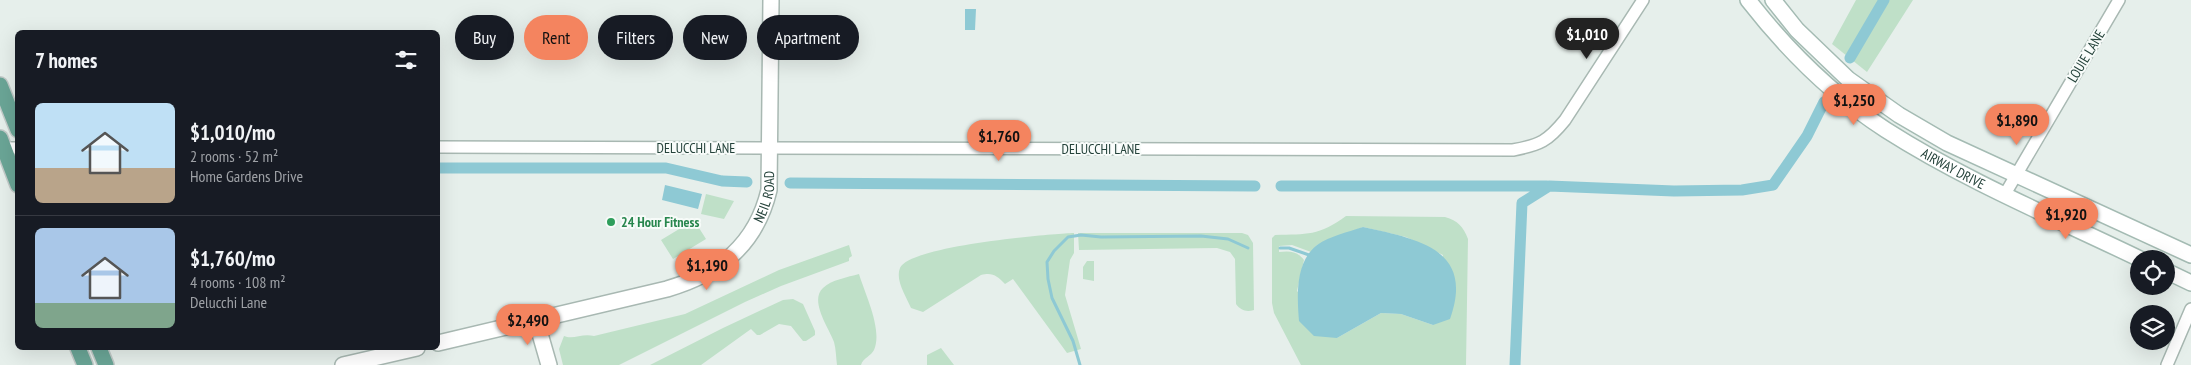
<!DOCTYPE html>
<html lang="en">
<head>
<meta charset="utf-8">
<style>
  body { margin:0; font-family:"PT Sans Narrow",sans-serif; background:#242831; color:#f1f3f6; height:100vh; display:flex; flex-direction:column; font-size:19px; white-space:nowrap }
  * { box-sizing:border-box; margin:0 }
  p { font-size:16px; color:#9ea1a6 }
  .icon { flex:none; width:28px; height:28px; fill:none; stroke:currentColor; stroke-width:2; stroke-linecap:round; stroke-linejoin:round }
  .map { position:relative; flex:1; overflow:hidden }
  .sheet { position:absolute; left:15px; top:30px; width:425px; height:320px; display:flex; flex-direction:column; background:#171b24; border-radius:8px; box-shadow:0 5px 20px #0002 }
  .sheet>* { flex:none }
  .hud { position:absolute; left:455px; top:15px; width:475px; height:45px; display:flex; gap:10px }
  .buttons { position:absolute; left:2130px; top:250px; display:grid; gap:10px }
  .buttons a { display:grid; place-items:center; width:45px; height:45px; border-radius:50%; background:#171b24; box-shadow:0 5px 20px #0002; font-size:25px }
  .price { position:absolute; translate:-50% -42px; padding:0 11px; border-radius:18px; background:#f4845f; color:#111; font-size:16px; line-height:32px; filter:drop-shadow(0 1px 2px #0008) }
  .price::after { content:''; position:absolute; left:50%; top:30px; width:15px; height:11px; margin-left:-8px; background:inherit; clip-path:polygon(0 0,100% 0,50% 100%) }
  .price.selected { background:#222; color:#fff }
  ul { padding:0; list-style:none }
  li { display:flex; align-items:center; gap:15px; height:125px; padding:0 20px }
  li+li { border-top:1px solid #363941 }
  li span { display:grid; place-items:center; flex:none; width:140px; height:100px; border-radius:8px; color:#555 }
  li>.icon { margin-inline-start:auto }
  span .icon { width:60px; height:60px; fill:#fffc; stroke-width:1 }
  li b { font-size:21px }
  h2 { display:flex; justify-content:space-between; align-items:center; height:60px; padding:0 20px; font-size:21px }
  .pill { padding:0 18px; border-radius:22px; background:#171b24; box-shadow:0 5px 20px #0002; font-size:18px; line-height:45px }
  .pill.selected { background:#f4845f; color:#111 }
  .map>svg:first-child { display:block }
  .green { fill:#bfe0c8; fill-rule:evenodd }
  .water { fill:#8ec9d4 }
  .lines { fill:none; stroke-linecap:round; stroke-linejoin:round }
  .stream { stroke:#8ec9d4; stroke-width:3 }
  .canal { stroke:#8ec9d4; stroke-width:11 }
  .minor-casing { stroke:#a8b8b2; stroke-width:14 }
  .tertiary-casing { stroke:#a8b8b2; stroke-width:18 }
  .secondary-casing { stroke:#a4bbb3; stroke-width:18 }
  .primary-casing { stroke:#c2cac8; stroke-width:18 }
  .minor { stroke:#fff; stroke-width:11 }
  .tertiary { stroke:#fff; stroke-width:15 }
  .secondary { stroke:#fff; stroke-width:15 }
  .primary { stroke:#6aa596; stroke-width:15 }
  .leisure-dot { fill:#2e9e5b; stroke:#f7fbf9; stroke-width:2 }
  .labels { text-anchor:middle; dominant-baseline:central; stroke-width:4; stroke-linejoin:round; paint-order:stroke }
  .street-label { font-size:14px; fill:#24423a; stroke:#f7fbf9 }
  .leisure-label { font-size:14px; font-weight:bold; fill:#27864d; stroke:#f7fbf9; text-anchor:start }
</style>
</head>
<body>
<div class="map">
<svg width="2191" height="365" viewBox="0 0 2191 365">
  <rect width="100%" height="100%" fill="#e6efeb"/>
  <path class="green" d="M1856 0H1913L1867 72 1832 44Z
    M706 194 734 201 724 219 701 214Z
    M1346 216 1445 217C1458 221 1463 226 1468 239L1466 365H1301L1274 313 1272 303V238L1275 235C1307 234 1319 236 1346 216ZM1363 227 1406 237 1443 255 1433 325 1401 314 1381 313 1337 338 1297 291 1304 260C1297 251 1290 251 1279 252V246L1292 245 1311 252 1317 245Z
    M694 220 706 239 673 259 661 240Z
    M1074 233V253L1070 260 1065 295 1081 349 1067 353 1013 279 1005 284C997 276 993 272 981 275L923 312 911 308C906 296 895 280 900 268 909 246 1048 234 1074 233Z
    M1078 233H1242L1248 235 1253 243 1254 310C1247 312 1241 311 1236 304L1235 259 1230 252 1217 248 1079 250Z
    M849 245 852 256 849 258V261L781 286 745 302 619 365H563L559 349 564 336C573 340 582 333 594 336L685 314 779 270Z
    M1087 261H1094V281L1083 279V267Z
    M859 274C865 294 883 330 874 350 871 356 863 358 861 365H837C836 358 836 349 834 342 829 328 809 301 823 288 831 280 848 277 859 274Z
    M793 299 803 304 815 331V335L806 341H803L791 326 779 324 760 335H757L751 329 701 365H650L723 328 783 300Z
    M941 348 954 365H927V355Z"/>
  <path class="water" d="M965 9H976L975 30H965Z
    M665 185 702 194 698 209 662 200Z
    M1363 227C1418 239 1475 249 1450 319L1433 325 1401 314 1381 313 1337 338 1314 336 1299 321C1297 296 1295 262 1317 245 1330 236 1348 232 1363 227Z"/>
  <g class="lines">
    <path class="stream" d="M1280 248H1289L1309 255
      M1080 365 1073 341 1052 298 1048 279 1047 262 1054 251 1068 237 1081 235 1101 237 1201 236 1228 239 1248 248"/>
    <path class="canal" d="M1850 58 1884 0
      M438 168H666L722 181 747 182
      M790 183 1255 186
      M1281 186H1547
      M1515 365 1522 203 1549 186 1674 191 1742 190 1773 185 1807 136 1824 102"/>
    <g class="minor-casing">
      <path id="minor" d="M438 147 1513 150C1540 145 1548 141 1565 120L1643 0
        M4 148H18
        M2005 194 2119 0
        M2167 365 2191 309"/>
    </g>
    <g class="tertiary-casing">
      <g id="tertiary">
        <path d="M536 320 549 365"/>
        <path id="s1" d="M438 343 667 289C719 274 756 245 769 190L771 0"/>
        <path d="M343 365 417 348"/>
      </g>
    </g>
    <g class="secondary-casing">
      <g id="secondary">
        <path id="s2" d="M1748 0C1787 50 1832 95 1886 130 1966 181 2055 218 2140 259"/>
        <path d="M1773 0 1797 30 1848 79 1899 115 1947 143 2191 255"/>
        <path d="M2166 271 2191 283"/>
      </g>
    </g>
    <g class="primary-casing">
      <path id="primary" d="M0 85 18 130
        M0 138 18 185
        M78 348 85 365
        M99 348 106 365"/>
    </g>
    <use href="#minor" class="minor"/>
    <use href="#tertiary" class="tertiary"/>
    <use href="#secondary" class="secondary"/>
    <use href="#primary" class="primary"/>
  </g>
  <circle class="leisure-dot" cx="611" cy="222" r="5"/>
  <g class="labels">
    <g class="street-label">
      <text transform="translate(2086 56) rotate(-59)">LOUIE LANE</text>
      <text x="696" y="148">DELUCCHI LANE</text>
      <text x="1101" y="149">DELUCCHI LANE</text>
      <text stroke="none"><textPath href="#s2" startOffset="268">AIRWAY DRIVE</textPath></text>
      <text stroke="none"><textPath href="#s1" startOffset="378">NEIL ROAD</textPath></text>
    </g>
    <g class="leisure-label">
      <text x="621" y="222">24 Hour Fitness</text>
    </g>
  </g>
</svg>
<div class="buttons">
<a><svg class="icon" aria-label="locate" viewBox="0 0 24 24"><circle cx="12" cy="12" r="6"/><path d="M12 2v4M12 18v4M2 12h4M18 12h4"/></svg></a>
<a><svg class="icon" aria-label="layers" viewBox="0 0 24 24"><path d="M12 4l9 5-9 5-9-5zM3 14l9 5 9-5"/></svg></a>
</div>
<b class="price selected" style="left:1587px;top:60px">$1,010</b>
<b class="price" style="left:1854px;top:126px">$1,250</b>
<b class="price" style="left:2017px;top:146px">$1,890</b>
<b class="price" style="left:999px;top:162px">$1,760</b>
<b class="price" style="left:2066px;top:240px">$1,920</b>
<b class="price" style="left:707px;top:291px">$1,190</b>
<b class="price" style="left:528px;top:346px">$2,490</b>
<div class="hud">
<a class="pill">Buy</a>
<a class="pill selected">Rent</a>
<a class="pill">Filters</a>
<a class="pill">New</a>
<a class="pill">Apartment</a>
</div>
<section class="sheet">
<h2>7 homes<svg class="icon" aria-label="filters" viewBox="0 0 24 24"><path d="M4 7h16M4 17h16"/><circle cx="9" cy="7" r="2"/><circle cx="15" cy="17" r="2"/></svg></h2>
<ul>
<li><span style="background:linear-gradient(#bfe0f5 65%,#b9a48a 0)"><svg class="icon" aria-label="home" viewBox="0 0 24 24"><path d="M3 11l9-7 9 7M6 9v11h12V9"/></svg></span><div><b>$1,010/mo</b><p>2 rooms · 52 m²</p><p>Home Gardens Drive</p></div></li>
<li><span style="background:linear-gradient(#a9c7e8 75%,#7fa58c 0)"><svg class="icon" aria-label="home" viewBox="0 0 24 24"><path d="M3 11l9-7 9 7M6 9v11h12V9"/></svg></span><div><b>$1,760/mo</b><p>4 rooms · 108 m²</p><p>Delucchi Lane</p></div></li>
</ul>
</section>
</div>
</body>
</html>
